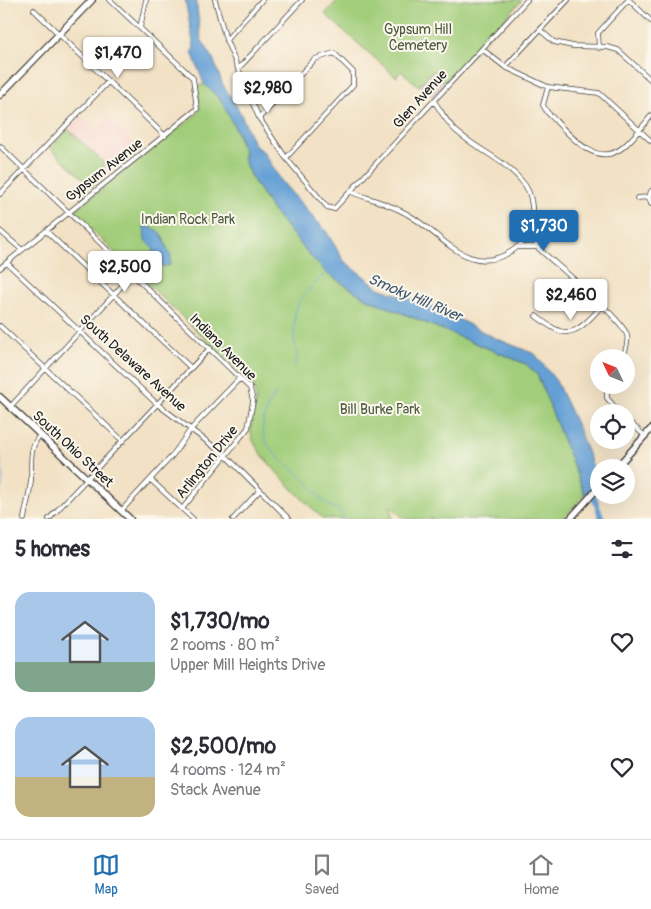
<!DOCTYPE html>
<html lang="en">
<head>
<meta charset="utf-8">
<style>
  body { margin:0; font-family:Pangolin,sans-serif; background:#f2f2f3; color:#2b2b33; height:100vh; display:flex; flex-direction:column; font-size:19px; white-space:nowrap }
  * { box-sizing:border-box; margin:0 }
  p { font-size:16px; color:#7c7c81 }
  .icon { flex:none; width:28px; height:28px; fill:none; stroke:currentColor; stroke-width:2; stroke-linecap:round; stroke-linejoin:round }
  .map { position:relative; height:519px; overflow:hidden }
  .panel { display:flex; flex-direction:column; background:#fff; flex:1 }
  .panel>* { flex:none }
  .needle { width:32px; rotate:313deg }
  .fabs { position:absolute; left:590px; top:349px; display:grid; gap:10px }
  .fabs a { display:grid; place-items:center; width:45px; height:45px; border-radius:50%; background:#fff; box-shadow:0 5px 20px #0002; font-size:25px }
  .price { position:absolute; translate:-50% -42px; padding:0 11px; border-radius:5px; background:#fff; color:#222; font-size:16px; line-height:32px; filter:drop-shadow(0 1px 2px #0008) }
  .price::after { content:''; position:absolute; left:50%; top:30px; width:15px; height:11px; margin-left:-8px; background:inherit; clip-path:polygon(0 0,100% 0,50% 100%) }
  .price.selected { background:#1f6fb2; color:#fff }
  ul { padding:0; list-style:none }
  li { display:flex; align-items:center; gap:15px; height:125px; padding:0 15px }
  li span { display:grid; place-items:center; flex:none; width:140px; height:100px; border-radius:15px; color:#555 }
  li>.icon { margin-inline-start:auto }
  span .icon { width:60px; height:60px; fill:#fffc; stroke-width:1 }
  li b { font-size:21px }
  h2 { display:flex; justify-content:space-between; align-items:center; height:60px; padding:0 15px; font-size:21px }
  .tab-bar { display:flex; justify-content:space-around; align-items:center; height:70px; border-top:1px solid #e1e1e2; background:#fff; font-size:14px; color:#7c7c81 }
  .tab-bar a { display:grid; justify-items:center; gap:2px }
  .tab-bar .selected { color:#1f6fb2 }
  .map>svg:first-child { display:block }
  .built { fill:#f7d1c9 }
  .industrial { fill:#d2bfc1 }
  .green { fill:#a2cd7a; stroke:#5f744b }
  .water { fill:#65a0d5; stroke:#405e78 }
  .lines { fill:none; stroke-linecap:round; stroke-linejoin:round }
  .stream { stroke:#65a0d5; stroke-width:1 }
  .river { stroke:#65a0d5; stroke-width:5.5 }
  .street-casing { stroke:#3c3a35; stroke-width:5.5 }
  .secondary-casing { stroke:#3c3a35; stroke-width:8 }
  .street { stroke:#fff; stroke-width:4 }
  .secondary { stroke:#fff; stroke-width:5.5 }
  .labels { text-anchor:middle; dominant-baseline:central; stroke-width:4; stroke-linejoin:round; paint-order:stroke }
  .park-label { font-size:14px; fill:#4b5a3d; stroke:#fbf7ec }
  .street-label { font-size:14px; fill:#1c1c1c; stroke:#fbf7ec }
  .water-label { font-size:15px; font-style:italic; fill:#3d576f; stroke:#fbf7ec }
</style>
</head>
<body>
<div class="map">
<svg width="651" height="519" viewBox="0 0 651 519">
  <rect width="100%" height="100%" fill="#fbf7ec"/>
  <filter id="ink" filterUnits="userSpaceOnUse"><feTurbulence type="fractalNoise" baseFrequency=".02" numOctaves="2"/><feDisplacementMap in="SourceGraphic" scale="10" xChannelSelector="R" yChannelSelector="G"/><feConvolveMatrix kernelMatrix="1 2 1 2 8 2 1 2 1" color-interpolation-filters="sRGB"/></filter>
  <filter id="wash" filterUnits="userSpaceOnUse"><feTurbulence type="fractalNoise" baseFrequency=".0096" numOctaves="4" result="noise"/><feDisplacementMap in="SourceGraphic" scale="20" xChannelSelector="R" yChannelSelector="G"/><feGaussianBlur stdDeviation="1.12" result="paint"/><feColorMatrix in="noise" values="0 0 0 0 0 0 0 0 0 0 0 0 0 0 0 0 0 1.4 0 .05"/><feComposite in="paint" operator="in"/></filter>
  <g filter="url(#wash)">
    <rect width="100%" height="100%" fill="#f2e1c4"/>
    <path class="built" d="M82 115 97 129 109 118 140 149 102 179 104 163 68 129Z"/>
    <path class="industrial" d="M432 71 446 83 433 98 419 86Z"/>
    <path class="green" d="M338 0H522L446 83 432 71 419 86 401 71 396 77 325 14Z
      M204 84C227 100 236 131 245 156L243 157 250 175 271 208 312 258 328 274 365 298 526 364 537 374 585 495 562 519H404L391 506 392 519H323C308 504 252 452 251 434 250 414 261 405 253 385L75 214V210L197 114 200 108 196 87Z
      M68 129 104 163 102 179 92 187 50 148Z"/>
    <path class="water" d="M185 0H196L201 39 213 58 222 83 240 112 255 146 264 152 282 182 326 231 344 261 379 288 439 309 495 338 535 354 556 381 579 430 598 480 585 495 537 374 526 364 365 298 328 274 312 258 271 208 250 175 243 158 245 155 238 134 221 100 204 84 192 52 194 47Z
      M144 226C167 230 161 239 171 256L170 265C161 268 155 264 151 256L154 250 145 240Z"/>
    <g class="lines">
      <path class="stream" d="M294 367 298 355 294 341 295 313 300 300 327 271
        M276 393C248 436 268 450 302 477 310 483 315 493 322 500 331 508 339 508 345 519
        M0 452 3 479 0 496"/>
      <path class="river" d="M588 481 602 519"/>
    </g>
  </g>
  <g filter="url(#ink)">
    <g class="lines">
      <g class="street-casing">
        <path id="street" d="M215 0 226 40 259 118 286 158 327 207 334 209 527 0
          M629 0 651 21
          M34 10 165 136
          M140 28 146 0
          M540 30 554 42 573 46 607 47 618 50 651 80
          M226 40 262 0
          M599 48 598 33 628 0
          M482 49 505 67 548 87 599 93 651 141
          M505 67 568 0
          M238 69 302 0
          M548 87 543 105 547 112C566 130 594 170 622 148 633 139 642 127 651 116
          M259 118 315 59 334 53 353 72V85L286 158
          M0 146 250 388 253 401 248 428 182 509
          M651 191 649 197 651 204
          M351 192C370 199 390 204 407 214 442 233 468 279 512 251 520 246 531 235 532 225 533 212 533 196 525 185 506 160 479 151 456 131 447 123 441 111 434 101
          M0 194 108 82
          M637 198 649 197
          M0 231 22 250
          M46 231 191 368
          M519 247H537L532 228
          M537 247C554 263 621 317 627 335 629 341 625 351 623 358
          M7 263 157 404 225 455 289 519
          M0 268 197 109 193 78 110 0
          M536 316C543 321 552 329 560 331 577 337 592 316 602 306
          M0 326 123 441
          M607 385V398L619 412
          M10 407 132 275
          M626 419 645 436
          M151 480 193 519
          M121 511 172 456 191 429 240 378
          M24 519C26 506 30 493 31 480 32 463 28 449 40 435
          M49 519 210 348
          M233 519 260 490"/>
      </g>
      <g class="secondary-casing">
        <path id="secondary" d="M0 95 92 0
          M0 397 130 519
          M616 468 651 429
          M570 519 599 487"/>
      </g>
      <use href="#street" class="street"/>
      <use href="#secondary" class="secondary"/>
    </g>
  </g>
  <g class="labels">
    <g class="park-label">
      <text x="418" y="29">Gypsum Hill<tspan x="418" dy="16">Cemetery</tspan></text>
      <text x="188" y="219">Indian Rock Park</text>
      <text x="380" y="409">Bill Burke Park</text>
    </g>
    <g class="street-label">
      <text transform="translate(420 99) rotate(-48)">Glen Avenue</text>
      <text transform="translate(104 170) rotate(-38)">Gypsum Avenue</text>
      <text transform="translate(223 347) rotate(45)">Indiana Avenue</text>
      <text transform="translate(133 363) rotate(42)">South Delaware Avenue</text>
      <text transform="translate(73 449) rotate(43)">South Ohio Street</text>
      <text transform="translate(207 462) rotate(-51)">Arlington Drive</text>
    </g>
    <g class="water-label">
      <text transform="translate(415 298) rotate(23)">Smoky Hill River</text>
    </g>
  </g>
</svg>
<div class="fabs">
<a><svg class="needle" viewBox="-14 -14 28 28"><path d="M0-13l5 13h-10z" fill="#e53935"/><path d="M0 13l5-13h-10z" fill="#7c7c81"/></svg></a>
<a><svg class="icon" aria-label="locate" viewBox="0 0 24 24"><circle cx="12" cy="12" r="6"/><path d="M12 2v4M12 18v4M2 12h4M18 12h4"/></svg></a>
<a><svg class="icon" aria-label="layers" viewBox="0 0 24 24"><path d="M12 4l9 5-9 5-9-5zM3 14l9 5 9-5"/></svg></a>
</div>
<b class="price" style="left:118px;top:79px">$1,470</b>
<b class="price" style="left:268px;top:114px">$2,980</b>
<b class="price selected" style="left:544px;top:252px">$1,730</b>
<b class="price" style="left:125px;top:293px">$2,500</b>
<b class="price" style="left:571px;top:321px">$2,460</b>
</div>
<section class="panel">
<h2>5 homes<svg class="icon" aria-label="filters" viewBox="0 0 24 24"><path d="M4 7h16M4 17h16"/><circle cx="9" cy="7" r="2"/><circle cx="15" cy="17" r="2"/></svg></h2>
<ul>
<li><span style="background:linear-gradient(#a9c7e8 70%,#7fa58c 0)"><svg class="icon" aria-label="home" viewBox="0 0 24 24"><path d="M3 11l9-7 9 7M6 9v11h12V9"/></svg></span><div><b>$1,730/mo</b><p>2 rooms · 80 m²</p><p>Upper Mill Heights Drive</p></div><svg class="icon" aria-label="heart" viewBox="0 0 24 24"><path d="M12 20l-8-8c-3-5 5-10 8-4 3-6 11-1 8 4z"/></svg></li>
<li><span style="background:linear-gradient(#a9c7e8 60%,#c2b280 0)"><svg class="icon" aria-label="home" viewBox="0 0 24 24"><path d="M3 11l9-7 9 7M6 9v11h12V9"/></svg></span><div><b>$2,500/mo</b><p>4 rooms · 124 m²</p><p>Stack Avenue</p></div><svg class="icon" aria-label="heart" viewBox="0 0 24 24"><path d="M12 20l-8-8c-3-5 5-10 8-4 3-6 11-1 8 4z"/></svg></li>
</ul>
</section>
<nav class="tab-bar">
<a class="selected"><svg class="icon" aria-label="map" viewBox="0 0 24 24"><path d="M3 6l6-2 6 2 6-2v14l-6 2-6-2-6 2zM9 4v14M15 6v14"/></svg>Map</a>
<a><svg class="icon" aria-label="saved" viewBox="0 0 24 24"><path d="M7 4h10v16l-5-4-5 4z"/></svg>Saved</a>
<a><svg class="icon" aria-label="home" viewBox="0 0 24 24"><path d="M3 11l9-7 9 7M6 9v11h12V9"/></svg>Home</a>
</nav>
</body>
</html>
